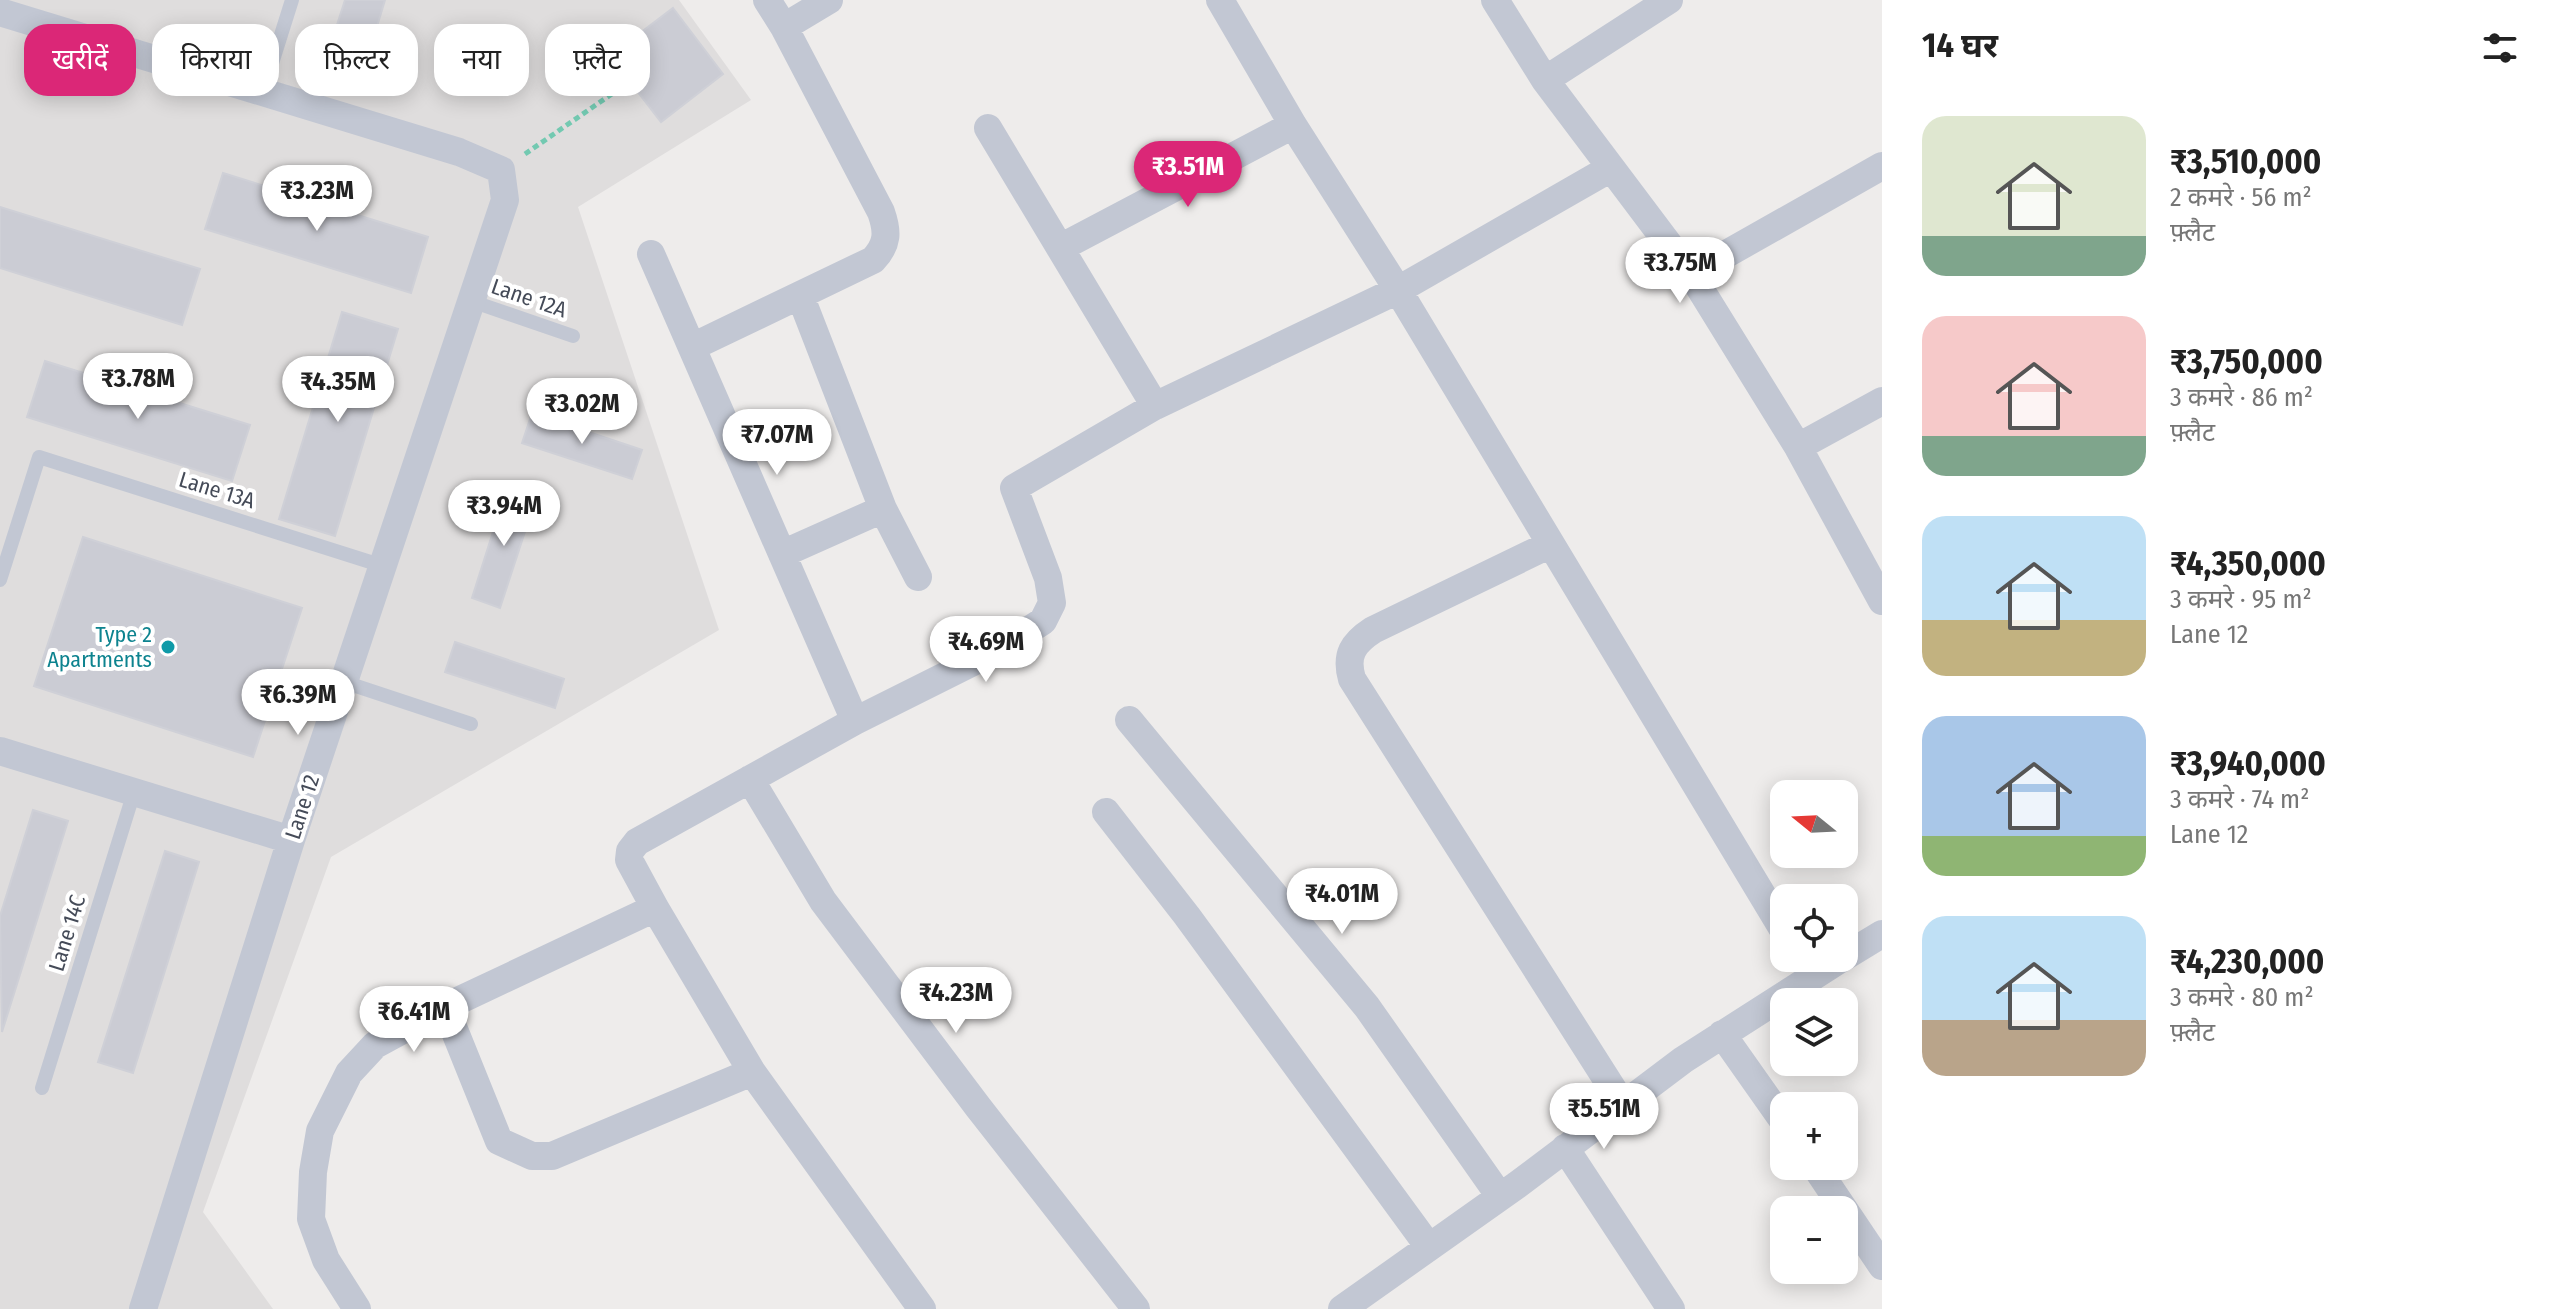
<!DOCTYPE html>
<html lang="hi">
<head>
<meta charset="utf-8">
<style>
  body { margin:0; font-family:"Fira Sans Condensed","Noto Sans Devanagari",sans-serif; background:#f2f2f2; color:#222; height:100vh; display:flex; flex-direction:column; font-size:30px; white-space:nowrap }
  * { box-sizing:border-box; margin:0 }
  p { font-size:26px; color:#767676 }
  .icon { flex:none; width:44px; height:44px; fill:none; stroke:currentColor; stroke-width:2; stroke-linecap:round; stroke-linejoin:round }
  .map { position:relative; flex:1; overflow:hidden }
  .side { display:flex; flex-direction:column; background:#fff; width:680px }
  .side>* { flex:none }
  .top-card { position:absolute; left:24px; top:24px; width:760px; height:72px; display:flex; gap:16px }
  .needle { width:52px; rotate:288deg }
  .controls { position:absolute; left:1770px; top:780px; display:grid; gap:16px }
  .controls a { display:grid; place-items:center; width:88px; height:88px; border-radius:16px; background:#fff; box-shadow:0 4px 20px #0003; font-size:40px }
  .price { position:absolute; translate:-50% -68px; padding:0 18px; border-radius:28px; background:#fff; color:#222; font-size:26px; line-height:52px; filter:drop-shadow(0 2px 4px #0008) }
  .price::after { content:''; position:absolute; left:50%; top:48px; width:24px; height:18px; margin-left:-12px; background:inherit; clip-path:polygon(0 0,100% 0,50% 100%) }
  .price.active { background:#db2777; color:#fff }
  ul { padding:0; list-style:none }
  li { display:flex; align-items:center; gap:24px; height:200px; padding:0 40px }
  li span { display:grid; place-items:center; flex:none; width:224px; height:160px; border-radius:24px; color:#555 }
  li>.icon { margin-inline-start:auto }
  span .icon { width:96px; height:96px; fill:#fffc; stroke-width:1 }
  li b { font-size:34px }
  h2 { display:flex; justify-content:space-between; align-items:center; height:96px; padding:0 40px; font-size:34px }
  .tag { padding:0 28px; border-radius:24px; background:#fff; box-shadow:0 4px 20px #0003; font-size:28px; line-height:72px }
  .tag.active { background:#db2777; color:#fff }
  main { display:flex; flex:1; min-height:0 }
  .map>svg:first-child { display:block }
  .education { fill:#dfdddd }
  .building { fill:#cbccd4; stroke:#cfd0d7; stroke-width:2 }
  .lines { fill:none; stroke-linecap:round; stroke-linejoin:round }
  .path { stroke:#73c9b1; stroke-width:5; stroke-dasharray:6 4; stroke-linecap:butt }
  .service { stroke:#c2c7d3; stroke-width:14 }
  .minor { stroke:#c2c7d3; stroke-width:28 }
  .culture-dot { fill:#0f9aa8; stroke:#fff; stroke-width:3 }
  .labels { text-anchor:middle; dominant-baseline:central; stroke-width:8; stroke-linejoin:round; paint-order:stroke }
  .street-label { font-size:22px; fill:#454b58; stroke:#fff }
  .culture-label { font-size:22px; fill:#0d838f; stroke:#fff; text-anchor:end }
</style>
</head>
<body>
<main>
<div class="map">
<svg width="1882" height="1309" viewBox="0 0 1882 1309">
  <rect width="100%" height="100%" fill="#eeeceb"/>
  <path class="education" d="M0 0H679L751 100 578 207 719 630 331 857 203 1212 273 1309H0Z"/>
  <path class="building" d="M345 0H385L372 43 335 31Z
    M673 8 723 74 661 122 610 56Z
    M223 173 428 237 411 293 205 229Z
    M0 207 200 269 182 325 0 268Z
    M342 312 398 329 335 536 279 519Z
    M45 361 250 425 232 481 27 417Z
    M532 413 642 450 632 479 522 443Z
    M507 488 536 498 500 608 472 598Z
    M83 537 302 608 253 757 34 686Z
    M455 642 564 679 555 708 445 672Z
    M33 810 68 821 2 1032 0 916Z
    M165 851 199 862 133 1073 98 1062Z"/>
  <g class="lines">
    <path class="path" d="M525 154 629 82"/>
    <path class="service" d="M263 92 292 0
      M471 301 573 336
      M0 580 39 457 383 566
      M344 682 471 724
      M42 1088 134 792"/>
    <path class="minor" d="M767 0 784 27 829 0
      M1220 0 1293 125 1398 290 1784 931
      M1495 0 1545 80 1691 274 1798 447 1882 601
      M0 12 459 152 501 170 505 200 291 840 143 1309
      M1545 80 1669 0
      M988 128 1155 406
      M1060 248 1293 125
      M651 254 855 721
      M1691 274 1882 166
      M800 295 883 509 918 577
      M692 347 873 260C888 244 888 232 881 212L784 27
      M1798 447 1882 401
      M1551 544 1373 630C1353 643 1345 655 1352 679L1623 1105
      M782 554 883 509
      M1129 720 1367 1007 1499 1195
      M0 751 291 840
      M750 779 823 901 978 1107 1136 1309
      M1106 812 1187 916 1429 1247
      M1844 957 1882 934
      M445 1007 499 1141 532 1156H552L752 1072
      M1722 1034 1784 1122
      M1565 1148 1671 1309
      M1815 1166 1882 1266
      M357 1309 326 1260 311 1219 313 1172 320 1131 349 1073 375 1045 445 1007 655 908
      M922 1309 752 1072 655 908 629 860 630 851 637 842 855 721 1003 647 1043 621 1052 603 1048 578 1014 488 1155 406 1398 290 1611 168
      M1342 1309 1517 1185 1683 1060 1842 958"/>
  </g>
  <circle class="culture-dot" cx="168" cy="647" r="8"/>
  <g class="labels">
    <g class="street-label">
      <text transform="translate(529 298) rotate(19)">Lane 12A</text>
      <text transform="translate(217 490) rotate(17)">Lane 13A</text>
      <text transform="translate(302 807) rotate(-72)">Lane 12</text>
      <text transform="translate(67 933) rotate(-73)">Lane 14C</text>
    </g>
    <g class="culture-label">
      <text x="152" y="634">Type 2<tspan x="152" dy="25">Apartments</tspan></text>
    </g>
  </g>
</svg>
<div class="controls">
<a><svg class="needle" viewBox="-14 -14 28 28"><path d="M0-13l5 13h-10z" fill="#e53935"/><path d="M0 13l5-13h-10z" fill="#767676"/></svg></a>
<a><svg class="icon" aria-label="locate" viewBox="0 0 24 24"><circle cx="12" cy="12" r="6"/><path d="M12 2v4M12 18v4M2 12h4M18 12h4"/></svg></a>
<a><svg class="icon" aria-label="layers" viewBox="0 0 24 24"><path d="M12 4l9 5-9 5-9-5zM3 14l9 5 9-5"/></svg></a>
<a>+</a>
<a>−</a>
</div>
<b class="price active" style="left:1188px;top:209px">₹3.51M</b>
<b class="price" style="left:317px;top:233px">₹3.23M</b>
<b class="price" style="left:1680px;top:305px">₹3.75M</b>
<b class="price" style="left:138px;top:421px">₹3.78M</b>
<b class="price" style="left:338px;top:424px">₹4.35M</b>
<b class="price" style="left:582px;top:446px">₹3.02M</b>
<b class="price" style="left:777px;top:477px">₹7.07M</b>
<b class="price" style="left:504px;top:548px">₹3.94M</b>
<b class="price" style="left:986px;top:684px">₹4.69M</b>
<b class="price" style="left:298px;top:737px">₹6.39M</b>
<b class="price" style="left:1342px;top:936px">₹4.01M</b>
<b class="price" style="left:956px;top:1035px">₹4.23M</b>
<b class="price" style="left:414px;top:1054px">₹6.41M</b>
<b class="price" style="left:1604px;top:1151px">₹5.51M</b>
<div class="top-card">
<a class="tag active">खरीदें</a>
<a class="tag">किराया</a>
<a class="tag">फ़िल्टर</a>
<a class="tag">नया</a>
<a class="tag">फ़्लैट</a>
</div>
</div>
<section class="side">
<h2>14 घर<svg class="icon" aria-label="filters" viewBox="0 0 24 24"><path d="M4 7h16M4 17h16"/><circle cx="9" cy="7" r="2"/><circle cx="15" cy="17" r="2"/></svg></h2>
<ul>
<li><span style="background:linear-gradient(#dfe7d0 75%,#7fa58c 0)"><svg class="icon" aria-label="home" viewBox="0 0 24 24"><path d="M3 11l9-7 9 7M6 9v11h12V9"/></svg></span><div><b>₹3,510,000</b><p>2 कमरे · 56 m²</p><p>फ़्लैट</p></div></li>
<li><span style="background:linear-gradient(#f6c9c9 75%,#7fa58c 0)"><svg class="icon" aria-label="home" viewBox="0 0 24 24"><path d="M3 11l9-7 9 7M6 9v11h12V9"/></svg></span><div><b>₹3,750,000</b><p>3 कमरे · 86 m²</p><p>फ़्लैट</p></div></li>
<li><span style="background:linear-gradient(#bfe0f5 65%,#c2b280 0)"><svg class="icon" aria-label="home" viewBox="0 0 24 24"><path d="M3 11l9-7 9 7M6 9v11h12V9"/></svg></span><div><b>₹4,350,000</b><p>3 कमरे · 95 m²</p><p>Lane 12</p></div></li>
<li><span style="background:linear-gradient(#a9c7e8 75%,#8fb573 0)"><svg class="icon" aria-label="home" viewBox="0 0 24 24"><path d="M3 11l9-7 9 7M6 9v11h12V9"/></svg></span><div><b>₹3,940,000</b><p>3 कमरे · 74 m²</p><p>Lane 12</p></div></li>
<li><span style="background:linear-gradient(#bfe0f5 65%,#b9a48a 0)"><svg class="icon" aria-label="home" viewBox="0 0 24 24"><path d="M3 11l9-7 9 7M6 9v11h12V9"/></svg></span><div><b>₹4,230,000</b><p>3 कमरे · 80 m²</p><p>फ़्लैट</p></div></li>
</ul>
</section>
</main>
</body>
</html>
